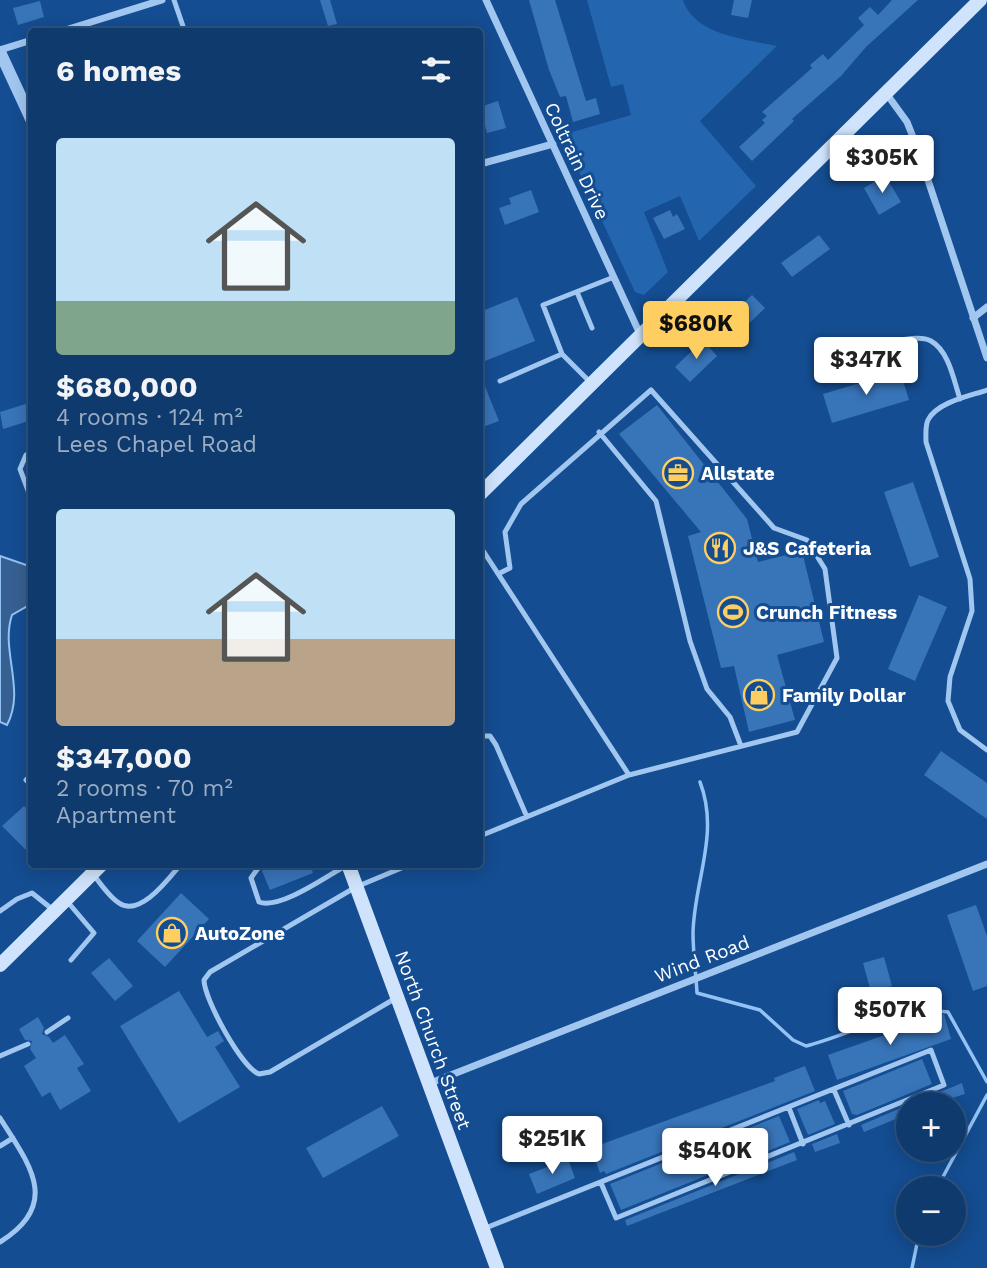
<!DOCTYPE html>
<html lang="en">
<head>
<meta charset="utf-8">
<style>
  body { margin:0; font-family:"Work Sans",sans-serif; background:#1d4575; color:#f1f3f6; height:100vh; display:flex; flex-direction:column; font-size:26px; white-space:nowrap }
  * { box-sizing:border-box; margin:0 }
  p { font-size:23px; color:#9badc2 }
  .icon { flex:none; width:38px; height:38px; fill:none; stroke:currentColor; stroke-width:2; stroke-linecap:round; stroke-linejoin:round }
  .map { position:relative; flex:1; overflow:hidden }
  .panel { position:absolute; left:28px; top:28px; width:455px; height:840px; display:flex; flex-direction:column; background:#0f3a6d; border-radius:7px; box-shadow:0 4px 18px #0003,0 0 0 2px #2f5480 }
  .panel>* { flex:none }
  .buttons { position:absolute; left:896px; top:1092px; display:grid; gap:14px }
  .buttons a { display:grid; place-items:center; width:70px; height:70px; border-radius:50%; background:#0f3a6d; box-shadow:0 4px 18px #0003,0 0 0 2px #2f5480; font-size:35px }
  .price { position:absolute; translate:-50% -60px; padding:0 16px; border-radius:7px; background:#fff; color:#222; font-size:23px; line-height:46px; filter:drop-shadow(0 2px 4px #0008) }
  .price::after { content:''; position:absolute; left:50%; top:42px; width:21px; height:16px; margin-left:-10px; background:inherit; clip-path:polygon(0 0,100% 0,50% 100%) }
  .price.on { background:#ffce61; color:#111 }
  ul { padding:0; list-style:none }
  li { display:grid; align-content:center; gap:14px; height:371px; padding:0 28px }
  li span { display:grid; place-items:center; height:217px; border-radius:7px; color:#555 }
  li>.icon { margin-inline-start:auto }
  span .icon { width:126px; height:126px; fill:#fffc; stroke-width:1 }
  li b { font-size:30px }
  h2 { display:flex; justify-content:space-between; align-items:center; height:84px; padding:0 28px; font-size:30px }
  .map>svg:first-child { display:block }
  .green { fill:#2365ae }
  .water { fill:#376092; stroke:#93c2f4; stroke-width:2 }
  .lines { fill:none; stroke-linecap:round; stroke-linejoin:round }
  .stream { stroke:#93c2f4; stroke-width:3.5 }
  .building { fill:#3874b8 }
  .service { stroke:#a1c7f1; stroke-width:5 }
  .minor { stroke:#a1c7f1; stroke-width:7 }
  .tertiary { stroke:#a1c7f1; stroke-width:12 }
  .secondary { stroke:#cfe4fc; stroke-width:14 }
  .labels { text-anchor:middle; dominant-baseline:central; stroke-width:6; stroke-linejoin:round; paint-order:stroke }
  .street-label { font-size:19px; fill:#fff; stroke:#144d91 }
  .poi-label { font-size:19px; font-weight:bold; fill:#fff; stroke:#144d91; text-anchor:start }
</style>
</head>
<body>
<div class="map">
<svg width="987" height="1268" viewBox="0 0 987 1268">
  <rect width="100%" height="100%" fill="#144d91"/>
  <path class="green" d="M587 0H683C694 35 745 39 777 46L700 121 756 186 699 241 680 196 644 212 668 272 644 295 635 292 562 135 631 115 623 84 611 87Z"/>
  <path class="water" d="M0 556 32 567 31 604 12 615C0 650 26 690 7 725L0 722Z"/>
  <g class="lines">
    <path class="stream" d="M700 782C720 834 694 881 693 933 693 953 696 974 697 993L760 1010 793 1040 806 1046C853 1034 900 1005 948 1012L987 1082
      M937 1188 987 1095
      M912 1268 919 1234"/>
  </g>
  <path class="building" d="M320 0H330L337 24 328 26Z
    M529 0H555L586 101 596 98 600 114 573 122 566 96 560 97 549 70Z
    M734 0H752L748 18 731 15Z
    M892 0H918L866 47 841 76 792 119 794 121 752 161 739 147 765 123 762 120 767 116 762 112 812 68 810 65 823 54 828 60 864 25 858 18 870 7 878 15Z
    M40 1 44 17 18 25 13 8Z
    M498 101 506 128 487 133 480 107Z
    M885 175 901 202 879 215 864 188Z
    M531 190 539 212 505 225 499 208 511 204 509 198Z
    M670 210 673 217 677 214 685 229 664 239 653 218Z
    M819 235 830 249 792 277 781 263Z
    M752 295 765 308 740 332 727 319Z
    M517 297 535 341 480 363V312Z
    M703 340 717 356 690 382 675 367Z
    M900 371 909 400 832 423 823 394Z
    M480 374 499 421 480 428Z
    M32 402V420L3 429 0 412Z
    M657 405 747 519 758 562 802 551 824 642 777 655 795 720 749 732 734 666 721 668 688 536 701 532 619 434Z
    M913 482 939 557 910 567 884 492Z
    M919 595 947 607 915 681 888 669Z
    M941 751 987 783V819L924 775Z
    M24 806 32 814V856L2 826Z
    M270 864H310L313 873 270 890 262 871Z
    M181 893 209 919 165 967 137 941Z
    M976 905 987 936V986L973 991 947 915Z
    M884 957 892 986 871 992 863 963Z
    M109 958 133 986 115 1001 91 973Z
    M179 991 207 1037 218 1031 224 1041 215 1047 240 1087 179 1123 120 1026Z
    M944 1014 951 1039 837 1080 828 1055Z
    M38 1017 44 1028 42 1034 49 1037 53 1043 65 1035 84 1064 77 1068 91 1091 60 1110 50 1092 42 1097 24 1066 36 1058 30 1049 32 1041 25 1040 19 1029Z
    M922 1059 932 1084 857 1115 852 1114 843 1091Z
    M805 1066 815 1091 606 1174 604 1171 600 1173 591 1148 775 1081 774 1078Z
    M962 1083 965 1094 933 1104H911Z
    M819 1100 820 1103 825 1101 835 1124 808 1135 797 1109Z
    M908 1105V1114L864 1132 861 1125Z
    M382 1106 399 1136 323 1178 306 1148Z
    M779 1116 790 1142 621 1210 610 1184Z
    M837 1134 840 1143 815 1152 812 1144Z
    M794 1152 797 1160 627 1226 625 1220Z
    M568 1159 575 1178 537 1194 529 1174Z"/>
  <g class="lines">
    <path class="service" d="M174 0 185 32
      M577 292 592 328
      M829 363C851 356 910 330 931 341 949 351 954 381 960 399
      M500 381 562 354
      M591 383 562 354 543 305 614 277
      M987 390C970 396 937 402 928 420 925 426 926 435 926 442L970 579 972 611 950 677 948 701 960 730 987 750
      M599 432 656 501 690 641 707 689 730 717 741 746
      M32 452 26 455 20 469 32 501
      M480 546 629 775 480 836
      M498 574 510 568 505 532 521 504 651 390 774 528 807 540 825 569 837 658 797 732 629 775
      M480 736H490L496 745 527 817
      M32 775 26 780 32 786
      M261 864 251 878 259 902C280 910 327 876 347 865
      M93 874C100 883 109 897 119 903 140 918 169 878 181 864
      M66 900 94 933 71 960
      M0 911 17 899 32 893 52 909
      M396 998 270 1072 259 1074C242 1068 204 999 204 980L210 972 356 887 411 864
      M47 1032 68 1018
      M0 1056 28 1044
      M834 1090 849 1125
      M789 1108 803 1144
      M0 1118C29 1164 62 1204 0 1242
      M0 1146 13 1138
      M483 1229 931 1050 944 1085 616 1218 601 1183"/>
    <path class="minor" d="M486 0 640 334
      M59 32 162 0
      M0 50 32 40
      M886 93 907 122 917 147 987 358
      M480 164 553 144
      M973 318 987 307
      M428 1084 987 864"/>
    <path class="tertiary" d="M0 52 32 121"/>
    <path class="secondary" d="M480 494 980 0
      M348 864 497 1268
      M0 965 102 864"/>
  </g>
  <defs>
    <g id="office-ring" transform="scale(1.575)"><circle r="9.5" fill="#144d91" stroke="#ffce61" stroke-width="1.5"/><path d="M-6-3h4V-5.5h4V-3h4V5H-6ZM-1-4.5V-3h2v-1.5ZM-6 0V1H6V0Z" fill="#ffce61"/></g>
    <g id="restaurant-ring" transform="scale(1.575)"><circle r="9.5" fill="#144d91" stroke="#ffce61" stroke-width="1.5"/><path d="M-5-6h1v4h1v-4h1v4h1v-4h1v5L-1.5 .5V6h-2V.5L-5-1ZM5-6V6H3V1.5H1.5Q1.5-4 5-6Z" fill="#ffce61"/></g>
    <g id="stadium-ring" transform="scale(1.575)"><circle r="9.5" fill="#144d91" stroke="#ffce61" stroke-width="1.5"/><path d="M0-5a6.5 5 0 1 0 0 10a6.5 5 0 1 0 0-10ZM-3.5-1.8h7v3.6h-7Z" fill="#ffce61"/></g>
    <g id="shop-ring" transform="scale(1.575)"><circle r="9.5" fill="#144d91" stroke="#ffce61" stroke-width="1.5"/><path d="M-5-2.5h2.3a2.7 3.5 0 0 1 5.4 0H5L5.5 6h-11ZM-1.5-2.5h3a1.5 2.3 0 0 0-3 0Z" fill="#ffce61"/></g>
  </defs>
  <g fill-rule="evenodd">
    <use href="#office-ring" x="678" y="473"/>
    <use href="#restaurant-ring" x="720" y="548"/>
    <use href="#stadium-ring" x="733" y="612"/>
    <use href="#shop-ring" x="759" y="695"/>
    <use href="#shop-ring" x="172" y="933"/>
  </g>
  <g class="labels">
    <g class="street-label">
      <text transform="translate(577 161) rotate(65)">Coltrain Drive</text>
      <text transform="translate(702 959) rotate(-21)">Wind Road</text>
      <text transform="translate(433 1040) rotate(70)">North Church Street</text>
    </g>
    <g class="poi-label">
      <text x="701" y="473">Allstate</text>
      <text x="743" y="548">J&amp;S Cafeteria</text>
      <text x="756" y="612">Crunch Fitness</text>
      <text x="782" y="695">Family Dollar</text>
      <text x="195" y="933">AutoZone</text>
    </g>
  </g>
</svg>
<div class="buttons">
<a>+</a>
<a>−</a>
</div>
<b class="price" style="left:882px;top:195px">$305K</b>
<b class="price on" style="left:696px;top:361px">$680K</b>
<b class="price" style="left:866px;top:397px">$347K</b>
<b class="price" style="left:890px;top:1047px">$507K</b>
<b class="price" style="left:552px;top:1176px">$251K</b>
<b class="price" style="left:715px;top:1188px">$540K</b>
<section class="panel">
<h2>6 homes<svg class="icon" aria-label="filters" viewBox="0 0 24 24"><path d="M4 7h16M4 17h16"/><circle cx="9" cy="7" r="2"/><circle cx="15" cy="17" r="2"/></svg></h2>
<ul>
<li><span style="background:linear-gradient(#bfe0f5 75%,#7fa58c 0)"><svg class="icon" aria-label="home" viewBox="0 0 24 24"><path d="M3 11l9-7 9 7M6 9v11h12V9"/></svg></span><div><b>$680,000</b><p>4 rooms · 124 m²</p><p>Lees Chapel Road</p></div></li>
<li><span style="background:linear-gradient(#bfe0f5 60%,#b9a48a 0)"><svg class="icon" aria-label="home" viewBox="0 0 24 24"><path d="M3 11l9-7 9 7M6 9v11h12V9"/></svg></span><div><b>$347,000</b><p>2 rooms · 70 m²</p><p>Apartment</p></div></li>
</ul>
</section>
</div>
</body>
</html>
